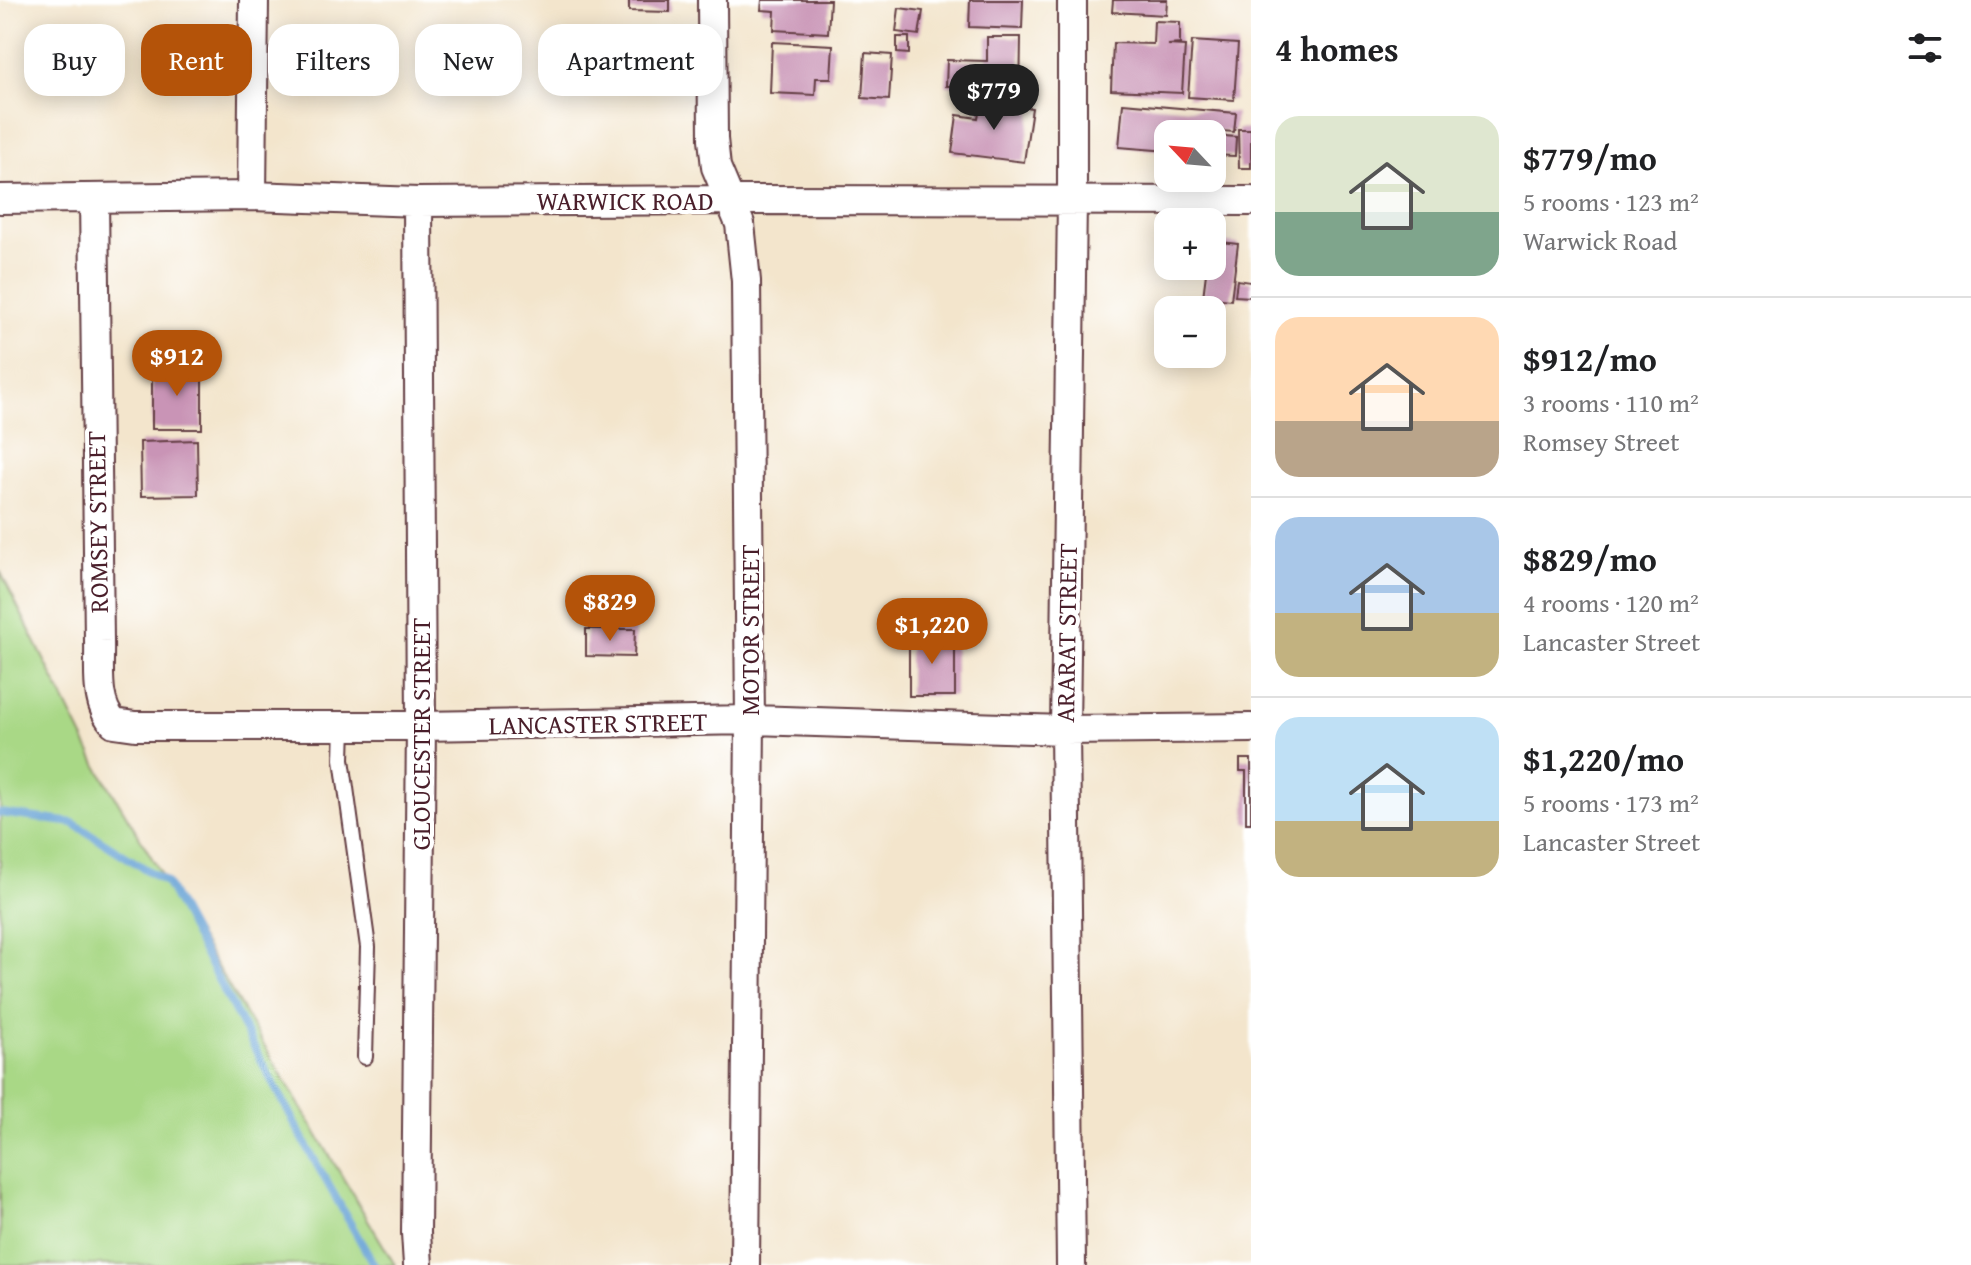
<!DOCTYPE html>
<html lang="en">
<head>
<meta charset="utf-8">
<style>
  body { margin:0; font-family:"Gentium Book Plus",serif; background:#f6f6f6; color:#202124; height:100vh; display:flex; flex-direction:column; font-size:30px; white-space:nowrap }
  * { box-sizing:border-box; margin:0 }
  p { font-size:26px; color:#757577 }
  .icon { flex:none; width:44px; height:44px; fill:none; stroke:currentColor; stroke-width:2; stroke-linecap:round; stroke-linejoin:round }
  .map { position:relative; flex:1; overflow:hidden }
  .details { display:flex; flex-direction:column; background:#fff; width:720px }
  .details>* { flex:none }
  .top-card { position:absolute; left:24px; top:24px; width:760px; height:72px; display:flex; gap:16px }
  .needle { width:52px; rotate:296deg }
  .controls { position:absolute; left:1154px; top:120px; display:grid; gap:16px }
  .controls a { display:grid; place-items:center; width:72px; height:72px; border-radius:16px; background:#fff; box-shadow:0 4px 20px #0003; font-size:40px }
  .price { position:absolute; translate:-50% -68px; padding:0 18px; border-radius:28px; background:#b45309; color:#fff; font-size:26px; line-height:52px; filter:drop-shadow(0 2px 4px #0008) }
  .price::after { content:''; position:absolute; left:50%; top:48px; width:24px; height:18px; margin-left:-12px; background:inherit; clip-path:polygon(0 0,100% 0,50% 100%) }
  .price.current { background:#222; color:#fff }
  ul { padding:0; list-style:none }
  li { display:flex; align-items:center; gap:24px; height:200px; padding:0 24px }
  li+li { border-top:2px solid #e0e0e0 }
  li span { display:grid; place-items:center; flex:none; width:224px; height:160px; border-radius:24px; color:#555 }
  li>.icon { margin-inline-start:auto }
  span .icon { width:96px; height:96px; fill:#fffc; stroke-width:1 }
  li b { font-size:34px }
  h2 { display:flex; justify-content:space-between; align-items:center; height:96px; padding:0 24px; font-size:34px }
  .pill { padding:0 28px; border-radius:24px; background:#fff; box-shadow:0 4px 20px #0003; font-size:28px; line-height:72px }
  .pill.current { background:#b45309; color:#fff }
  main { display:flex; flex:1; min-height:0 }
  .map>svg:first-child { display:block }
  .pitch { fill:#a9d886; stroke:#7a7c58; stroke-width:2 }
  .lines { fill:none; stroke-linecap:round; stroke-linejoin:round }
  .stream { stroke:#63a0d4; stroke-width:8 }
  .building { fill:#c994b6 }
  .lane-casing { stroke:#633d43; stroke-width:18 }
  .street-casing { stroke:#633d43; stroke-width:32 }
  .lane { stroke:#fff; stroke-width:14 }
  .street { stroke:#fff; stroke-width:28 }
  .labels { text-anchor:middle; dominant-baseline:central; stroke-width:8; stroke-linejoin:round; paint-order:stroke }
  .street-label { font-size:26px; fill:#4a1f2b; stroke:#fff }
</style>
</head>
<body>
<main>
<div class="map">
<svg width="1251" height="1265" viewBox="0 0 1251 1265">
  <rect width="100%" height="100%" fill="#fff"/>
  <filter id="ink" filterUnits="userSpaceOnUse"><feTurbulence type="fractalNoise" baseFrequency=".0125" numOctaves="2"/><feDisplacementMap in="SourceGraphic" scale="16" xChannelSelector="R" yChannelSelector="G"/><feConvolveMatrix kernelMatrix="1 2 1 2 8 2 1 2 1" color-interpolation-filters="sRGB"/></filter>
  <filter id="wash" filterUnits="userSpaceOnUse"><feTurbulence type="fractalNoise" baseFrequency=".006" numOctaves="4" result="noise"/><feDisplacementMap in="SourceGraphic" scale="32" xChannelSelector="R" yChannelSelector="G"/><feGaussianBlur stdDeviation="1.8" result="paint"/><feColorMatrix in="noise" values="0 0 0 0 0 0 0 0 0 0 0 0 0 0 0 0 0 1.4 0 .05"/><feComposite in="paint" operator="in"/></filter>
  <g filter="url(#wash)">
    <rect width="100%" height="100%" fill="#f3e5cc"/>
    <path class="pitch" d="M0 571 97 766 395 1265H0Z"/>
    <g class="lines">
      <path class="stream" d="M0 813 73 823 166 882 311 1154 374 1265"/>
    </g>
    <g id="blocks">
      <path class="building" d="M629 0H670V12L629 11Z
        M762 0H830L828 33 774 30 775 11 761 10Z
        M970 0H1023L1022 29 969 27Z
        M1113 0H1167L1166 15 1112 12Z
        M899 8 923 11 919 35 896 32Z
        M1154 21 1180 22V44L1168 45 1185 46 1182 93 1111 90 1113 43 1153 44Z
        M897 37H909V54L897 53Z
        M987 37H1021L1020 100 983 99V86H946L947 60 987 61Z
        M1192 41 1238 44 1234 100 1188 97Z
        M772 42 833 45 831 78H816L815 95 770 93Z
        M865 53 892 55 889 100 862 98Z
        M981 101 1032 108 1024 162 952 153 957 115 978 118Z
        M1123 103 1236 113 1234 132 1184 128V134H1168V151L1119 147Z
        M1238 129H1251V168H1239Z
        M1212 135 1236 137 1235 156 1212 155Z
        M1212 241 1238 244 1231 300 1203 297 1207 266H1212Z
        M1237 280 1251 282V297L1235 296Z
        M152 368H202V429H152Z
        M197 440 198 495 141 496 140 442Z
        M586 629H635L634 657 586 656Z
        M955 636V696H909V637Z
        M1240 759H1251V823H1246V771H1240Z"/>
    </g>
  </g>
  <g filter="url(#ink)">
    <use href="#blocks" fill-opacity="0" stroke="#633d43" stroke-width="2"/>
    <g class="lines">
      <g class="lane-casing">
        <path id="lane" d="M343 726 342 759 368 947 365 1057"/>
      </g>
      <g class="street-casing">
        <path id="street" d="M712 0 713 139 716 167 740 224 746 281 750 720 745 1265
          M252 196 254 0
          M94 198 99 641C100 667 94 704 114 723L135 726H421L750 720 1065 730 1251 728
          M0 199 252 196 418 202 729 200 1251 201
          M418 1265 416 1233 421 726 418 202
          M1071 1265 1065 730 1072 201V0"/>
      </g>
      <use href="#lane" class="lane"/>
      <use href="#street" class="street"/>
    </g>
  </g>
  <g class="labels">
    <g class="street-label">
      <text x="625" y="200">WARWICK ROAD</text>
      <text transform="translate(97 522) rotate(-91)">ROMSEY STREET</text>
      <text transform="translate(749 630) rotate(-90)">MOTOR STREET</text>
      <text transform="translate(1066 633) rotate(-89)">ARARAT STREET</text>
      <text transform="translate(598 723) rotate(-1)">LANCASTER STREET</text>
      <text transform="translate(420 734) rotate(-90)">GLOUCESTER STREET</text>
    </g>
  </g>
</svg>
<div class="controls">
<a><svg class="needle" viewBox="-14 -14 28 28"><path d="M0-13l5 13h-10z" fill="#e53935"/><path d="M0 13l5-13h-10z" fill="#757577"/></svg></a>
<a>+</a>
<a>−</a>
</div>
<b class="price current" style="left:994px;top:132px">$779</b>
<b class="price" style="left:177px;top:398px">$912</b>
<b class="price" style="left:610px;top:643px">$829</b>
<b class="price" style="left:932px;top:666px">$1,220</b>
<div class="top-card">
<a class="pill">Buy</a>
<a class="pill current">Rent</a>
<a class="pill">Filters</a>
<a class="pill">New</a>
<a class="pill">Apartment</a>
</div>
</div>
<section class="details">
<h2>4 homes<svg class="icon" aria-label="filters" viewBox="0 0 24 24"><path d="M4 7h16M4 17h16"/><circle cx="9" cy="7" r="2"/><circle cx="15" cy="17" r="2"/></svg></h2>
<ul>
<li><span style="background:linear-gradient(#dfe7d0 60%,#7fa58c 0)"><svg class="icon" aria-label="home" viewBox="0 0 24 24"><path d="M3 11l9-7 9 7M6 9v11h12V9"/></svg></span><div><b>$779/mo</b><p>5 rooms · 123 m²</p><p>Warwick Road</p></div></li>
<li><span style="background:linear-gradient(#ffd9b3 65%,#b9a48a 0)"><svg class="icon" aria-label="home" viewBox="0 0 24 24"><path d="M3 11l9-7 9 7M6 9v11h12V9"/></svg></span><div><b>$912/mo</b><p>3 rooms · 110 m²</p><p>Romsey Street</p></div></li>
<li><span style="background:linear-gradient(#a9c7e8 60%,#c2b280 0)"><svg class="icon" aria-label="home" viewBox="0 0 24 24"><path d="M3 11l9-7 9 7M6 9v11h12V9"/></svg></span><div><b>$829/mo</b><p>4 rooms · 120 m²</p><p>Lancaster Street</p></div></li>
<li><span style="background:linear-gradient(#bfe0f5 65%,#c2b280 0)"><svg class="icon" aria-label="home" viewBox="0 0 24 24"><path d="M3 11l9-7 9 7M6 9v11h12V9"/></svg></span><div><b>$1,220/mo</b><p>5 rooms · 173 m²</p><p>Lancaster Street</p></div></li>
</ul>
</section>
</main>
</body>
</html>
